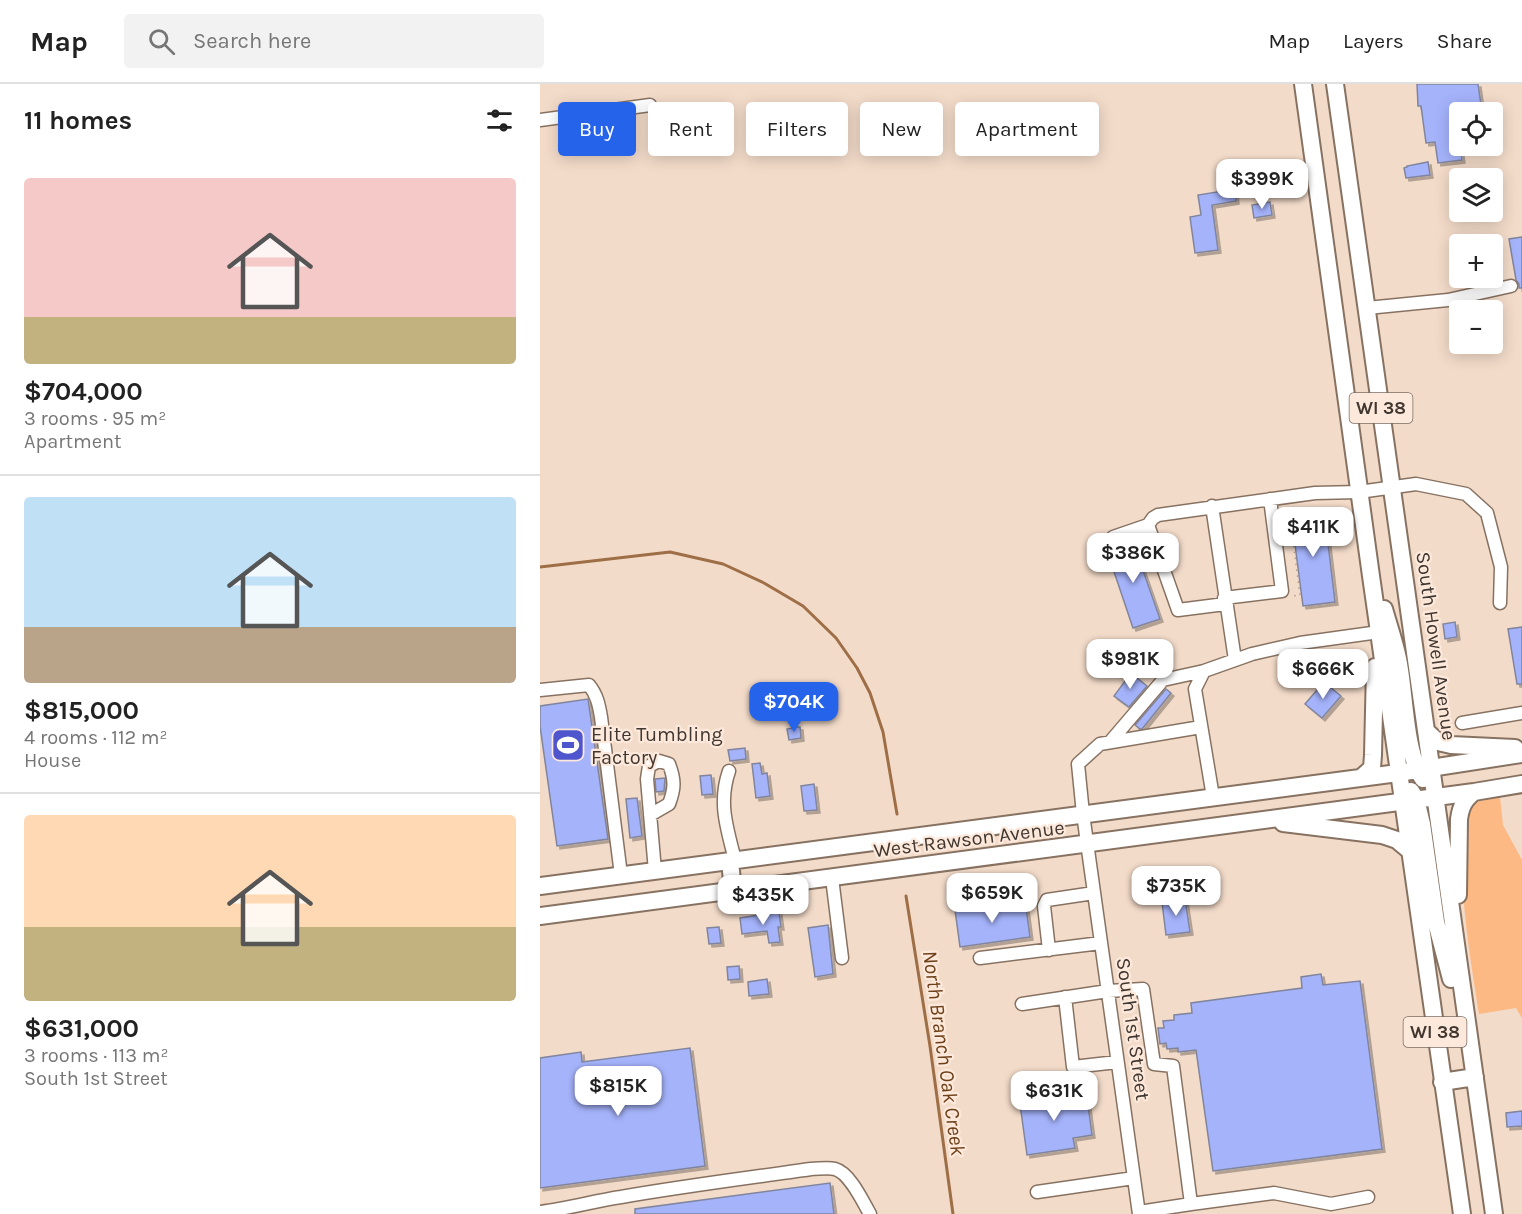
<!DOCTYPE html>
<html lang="en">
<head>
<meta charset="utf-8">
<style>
  body { margin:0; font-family:Karla,sans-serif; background:#f2f2f2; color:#222; height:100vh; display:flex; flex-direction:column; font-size:22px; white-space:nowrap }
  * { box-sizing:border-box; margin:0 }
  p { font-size:20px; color:#767676 }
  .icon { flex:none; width:33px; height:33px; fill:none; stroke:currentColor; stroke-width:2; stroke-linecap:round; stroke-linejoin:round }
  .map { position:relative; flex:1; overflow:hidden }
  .details { display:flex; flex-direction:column; background:#fff; width:540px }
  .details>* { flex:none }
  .hud { position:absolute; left:18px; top:18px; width:570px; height:54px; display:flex; gap:12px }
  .fabs { position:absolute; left:909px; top:18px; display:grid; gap:12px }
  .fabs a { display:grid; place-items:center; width:54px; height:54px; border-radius:6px; background:#fff; box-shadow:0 3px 15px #0003; font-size:30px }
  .price { position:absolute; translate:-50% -51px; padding:0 14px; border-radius:12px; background:#fff; color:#222; font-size:20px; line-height:39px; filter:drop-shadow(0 2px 3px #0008) }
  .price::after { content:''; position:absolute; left:50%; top:36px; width:18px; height:14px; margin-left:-9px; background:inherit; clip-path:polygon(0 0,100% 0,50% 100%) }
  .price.active { background:#2563eb; color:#fff }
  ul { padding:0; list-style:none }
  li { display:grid; align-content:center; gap:12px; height:318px; padding:0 24px }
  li+li { border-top:2px solid #e0e0e0 }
  li span { display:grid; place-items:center; height:186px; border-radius:6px; color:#555 }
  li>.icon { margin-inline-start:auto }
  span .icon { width:108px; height:108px; fill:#fffc; stroke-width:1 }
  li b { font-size:26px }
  h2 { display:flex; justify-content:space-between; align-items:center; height:72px; padding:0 24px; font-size:26px }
  .pill { padding:0 21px; border-radius:6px; background:#fff; box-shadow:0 3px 15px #0003; font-size:21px; line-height:54px }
  .pill.active { background:#2563eb; color:#fff }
  header { display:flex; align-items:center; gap:36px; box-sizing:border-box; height:84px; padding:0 30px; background:#fff; border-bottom:2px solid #e0e0e0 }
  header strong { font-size:28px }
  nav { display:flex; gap:33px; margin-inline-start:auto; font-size:21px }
  .search { width:420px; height:54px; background:#f2f2f2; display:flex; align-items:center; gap:15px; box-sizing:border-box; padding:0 21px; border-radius:6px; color:#767676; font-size:22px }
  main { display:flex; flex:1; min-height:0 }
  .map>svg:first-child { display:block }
  .green { fill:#fcb984 }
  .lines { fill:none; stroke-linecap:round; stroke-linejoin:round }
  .stream { stroke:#9e6e46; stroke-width:3 }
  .building { fill:#a5b3fb; stroke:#80859d; stroke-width:1.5; filter:url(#shadow) }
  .minor-casing { stroke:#877262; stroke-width:15 }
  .major-casing { stroke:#877262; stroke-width:20 }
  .path { stroke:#af9c8e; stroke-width:1.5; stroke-dasharray:1.5 4.5; stroke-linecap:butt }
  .minor { stroke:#fff; stroke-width:12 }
  .major { stroke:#fff; stroke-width:16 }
  .labels { text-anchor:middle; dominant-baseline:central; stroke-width:4.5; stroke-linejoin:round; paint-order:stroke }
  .shield { fill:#fde9db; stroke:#796c63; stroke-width:1.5 }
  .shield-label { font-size:18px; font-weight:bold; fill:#413730 }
  .street-label { font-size:20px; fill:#413730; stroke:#fde9db }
  .poi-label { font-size:20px; fill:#413730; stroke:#fde9db; text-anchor:start }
  .water-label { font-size:21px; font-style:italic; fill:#6e411a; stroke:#fde9db }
</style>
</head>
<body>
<header>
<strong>Map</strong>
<div class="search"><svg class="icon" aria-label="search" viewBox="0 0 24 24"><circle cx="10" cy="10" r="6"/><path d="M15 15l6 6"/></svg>Search here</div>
<nav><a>Map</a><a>Layers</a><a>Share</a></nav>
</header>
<main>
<section class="details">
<h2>11 homes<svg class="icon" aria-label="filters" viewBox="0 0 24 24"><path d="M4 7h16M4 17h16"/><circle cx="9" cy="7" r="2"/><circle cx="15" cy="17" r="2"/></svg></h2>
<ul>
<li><span style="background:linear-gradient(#f6c9c9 75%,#c2b280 0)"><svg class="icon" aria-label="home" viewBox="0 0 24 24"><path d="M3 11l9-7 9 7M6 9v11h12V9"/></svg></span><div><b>$704,000</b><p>3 rooms · 95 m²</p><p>Apartment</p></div></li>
<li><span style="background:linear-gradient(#bfe0f5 70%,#b9a48a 0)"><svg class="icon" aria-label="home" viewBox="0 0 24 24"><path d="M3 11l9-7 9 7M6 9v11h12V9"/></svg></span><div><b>$815,000</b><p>4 rooms · 112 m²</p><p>House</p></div></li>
<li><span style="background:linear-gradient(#ffd9b3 60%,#c2b280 0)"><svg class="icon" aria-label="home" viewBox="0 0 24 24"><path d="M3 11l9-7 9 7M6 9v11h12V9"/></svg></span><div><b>$631,000</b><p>3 rooms · 113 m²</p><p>South 1st Street</p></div></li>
</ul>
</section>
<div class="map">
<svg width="982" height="1130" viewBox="0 0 982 1130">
  <defs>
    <filter id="shadow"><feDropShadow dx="3" dy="3" stdDeviation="0" flood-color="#0004"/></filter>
  </defs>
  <rect width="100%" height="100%" fill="#f3dbc9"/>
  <path class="green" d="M960 713 963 741 982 776V934L976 924 939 930C930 871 919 811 923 750 923 740 927 729 930 719Z"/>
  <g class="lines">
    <path class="stream" d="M0 483 130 468 183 480 224 499 263 522 296 554 317 584 330 609 343 648 357 730
      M366 812 390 962 413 1130"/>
  </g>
  <path class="building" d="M877 0H938L942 28H920V62L922 76 898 79 895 58 886 59 881 22H878Z
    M888 78 890 91 866 94 864 84 867 83V82Z
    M695 105 696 117 672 121 678 166 655 169 650 133 661 131 658 111Z
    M730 118 732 131 714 134 712 121Z
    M982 153V204H979V200L976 196 969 155Z
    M784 426 795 518 763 522 751 430Z
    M592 455 620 535 593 544 566 464Z
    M915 538 917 553 905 555 903 540Z
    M982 543V600H977L968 545Z
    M591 589 607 602 589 623 574 612Z
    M784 598 801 612 782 634 765 620Z
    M626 605 631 609 602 645H600L595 641Z
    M48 615 68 755 17 762 0 642V622Z
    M258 643H260L261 654 249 656 247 645Z
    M205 664 206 675 190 677 188 666Z
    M220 679 222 690 227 689 230 712 216 714 212 680Z
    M171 691 173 710 162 711 160 692Z
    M125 694 124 707 116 708 115 695Z
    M274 700 277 726 264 727 261 702Z
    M97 714 102 752 90 754 86 715Z
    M645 815 650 848 626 851 622 818Z
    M485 816 490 853 420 863 415 826Z
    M239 828 241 843H238L240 858 229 859 227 847 202 850 200 834Z
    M288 841 293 890 275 893 268 844Z
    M179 843 181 859 169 860 167 844Z
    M199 882 200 895 188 896 187 883Z
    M781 890 783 901 820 897 842 1065 673 1087 656 966 638 968V964L627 965 626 959 620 960 618 944H624L623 937 634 936V931L652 929 651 919 762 904 761 893Z
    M227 895 229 910 209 912 208 898Z
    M150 964 165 1082 0 1104V974L41 968 42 978Z
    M527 1007 528 1017 547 1014 552 1051 533 1054 535 1064 487 1071 479 1013Z
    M982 1027V1042L967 1043 966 1029Z
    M290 1099 294 1130H95V1125Z"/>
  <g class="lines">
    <g class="minor-casing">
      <path id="minor" d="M0 36 110 21
        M827 224 908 216 971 202
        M672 422 695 576
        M573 453 608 441
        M684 514 742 507 730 415
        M685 520 638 526 608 441 613 434 618 431 775 409 819 408 876 400 926 410 947 429 961 483 960 519
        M0 606 49 601C57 611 59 621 61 633L81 791
        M922 639 982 629
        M570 658 623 596 664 587
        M189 687C178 719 187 744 195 776
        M673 713 655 605 664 587 712 570 760 559 839 548
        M110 731 129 720C135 704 135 696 129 680L119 677 109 682 107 695 115 787
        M292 794 302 874
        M509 866 504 822 507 816 554 809
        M440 874 561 859
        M525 913 533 983 577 978
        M482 920 568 907 603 905 614 980 633 982 651 1120 599 1128
        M497 1108 594 1094
        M651 1120 734 1109 791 1120 828 1113
        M0 1128C27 1125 54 1117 81 1113 144 1102 208 1094 271 1085 279 1085 288 1083 295 1085 310 1089 323 1118 330 1130
        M599 1130 543 730 538 680 560 660 661 643"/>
    </g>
    <g class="major-casing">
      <path id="major" d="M763 0 831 492 922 1130
        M795 0 954 1130
        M844 525C849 543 856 562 859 580 865 611 865 670 883 695
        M887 648 898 658 911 661 975 664
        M821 694 832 684 833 671 835 583
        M871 707 876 715 882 740 896 838 911 895
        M743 739 842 751 857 756 869 766
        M190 777 193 807
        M0 802 858 689 982 670
        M918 811 919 735C921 722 924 716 934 708
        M0 832 934 708 982 700
        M902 998 935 993"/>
    </g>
    <path class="path" d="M749 426 760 511 752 512"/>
    <use href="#minor" class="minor"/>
    <use href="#major" class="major"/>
  </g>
  <defs>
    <g id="stadium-square" transform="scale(1.725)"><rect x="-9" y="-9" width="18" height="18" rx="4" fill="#4f56cd" stroke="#fde9db"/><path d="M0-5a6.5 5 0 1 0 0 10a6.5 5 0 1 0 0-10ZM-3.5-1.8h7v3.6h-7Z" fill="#fff"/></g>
  </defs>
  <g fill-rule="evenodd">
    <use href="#stadium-square" x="28" y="661"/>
  </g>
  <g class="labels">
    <g class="shield">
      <rect x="809.5" y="309" width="63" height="30" rx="4.5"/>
      <rect x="863.5" y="933" width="63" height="30" rx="4.5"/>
    </g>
    <g class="shield-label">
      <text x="841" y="324">WI 38</text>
      <text x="895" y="948">WI 38</text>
    </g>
    <g class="street-label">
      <text transform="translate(896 562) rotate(82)">South Howell Avenue</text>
      <text transform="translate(429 755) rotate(-7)">West Rawson Avenue</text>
      <text transform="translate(593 945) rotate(82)">South 1st Street</text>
    </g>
    <g class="poi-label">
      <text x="51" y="650">Elite Tumbling<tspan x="51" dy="23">Factory</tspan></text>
    </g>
    <g class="water-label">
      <text transform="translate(404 969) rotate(82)">North Branch Oak Creek</text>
    </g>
  </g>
</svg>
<div class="fabs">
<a><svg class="icon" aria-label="locate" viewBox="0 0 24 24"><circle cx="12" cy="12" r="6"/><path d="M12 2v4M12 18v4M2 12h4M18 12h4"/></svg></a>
<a><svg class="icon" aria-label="layers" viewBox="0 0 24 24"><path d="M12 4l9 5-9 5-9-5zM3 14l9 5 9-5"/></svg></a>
<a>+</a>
<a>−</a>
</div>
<b class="price" style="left:722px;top:126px">$399K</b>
<b class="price" style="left:773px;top:474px">$411K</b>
<b class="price" style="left:593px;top:500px">$386K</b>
<b class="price" style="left:590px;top:606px">$981K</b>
<b class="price" style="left:783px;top:616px">$666K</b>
<b class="price active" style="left:254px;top:649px">$704K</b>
<b class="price" style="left:636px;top:833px">$735K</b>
<b class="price" style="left:452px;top:840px">$659K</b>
<b class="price" style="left:223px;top:842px">$435K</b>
<b class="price" style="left:78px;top:1033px">$815K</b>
<b class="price" style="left:514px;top:1038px">$631K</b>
<div class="hud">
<a class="pill active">Buy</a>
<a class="pill">Rent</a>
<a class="pill">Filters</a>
<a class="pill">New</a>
<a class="pill">Apartment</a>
</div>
</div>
</main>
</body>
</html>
